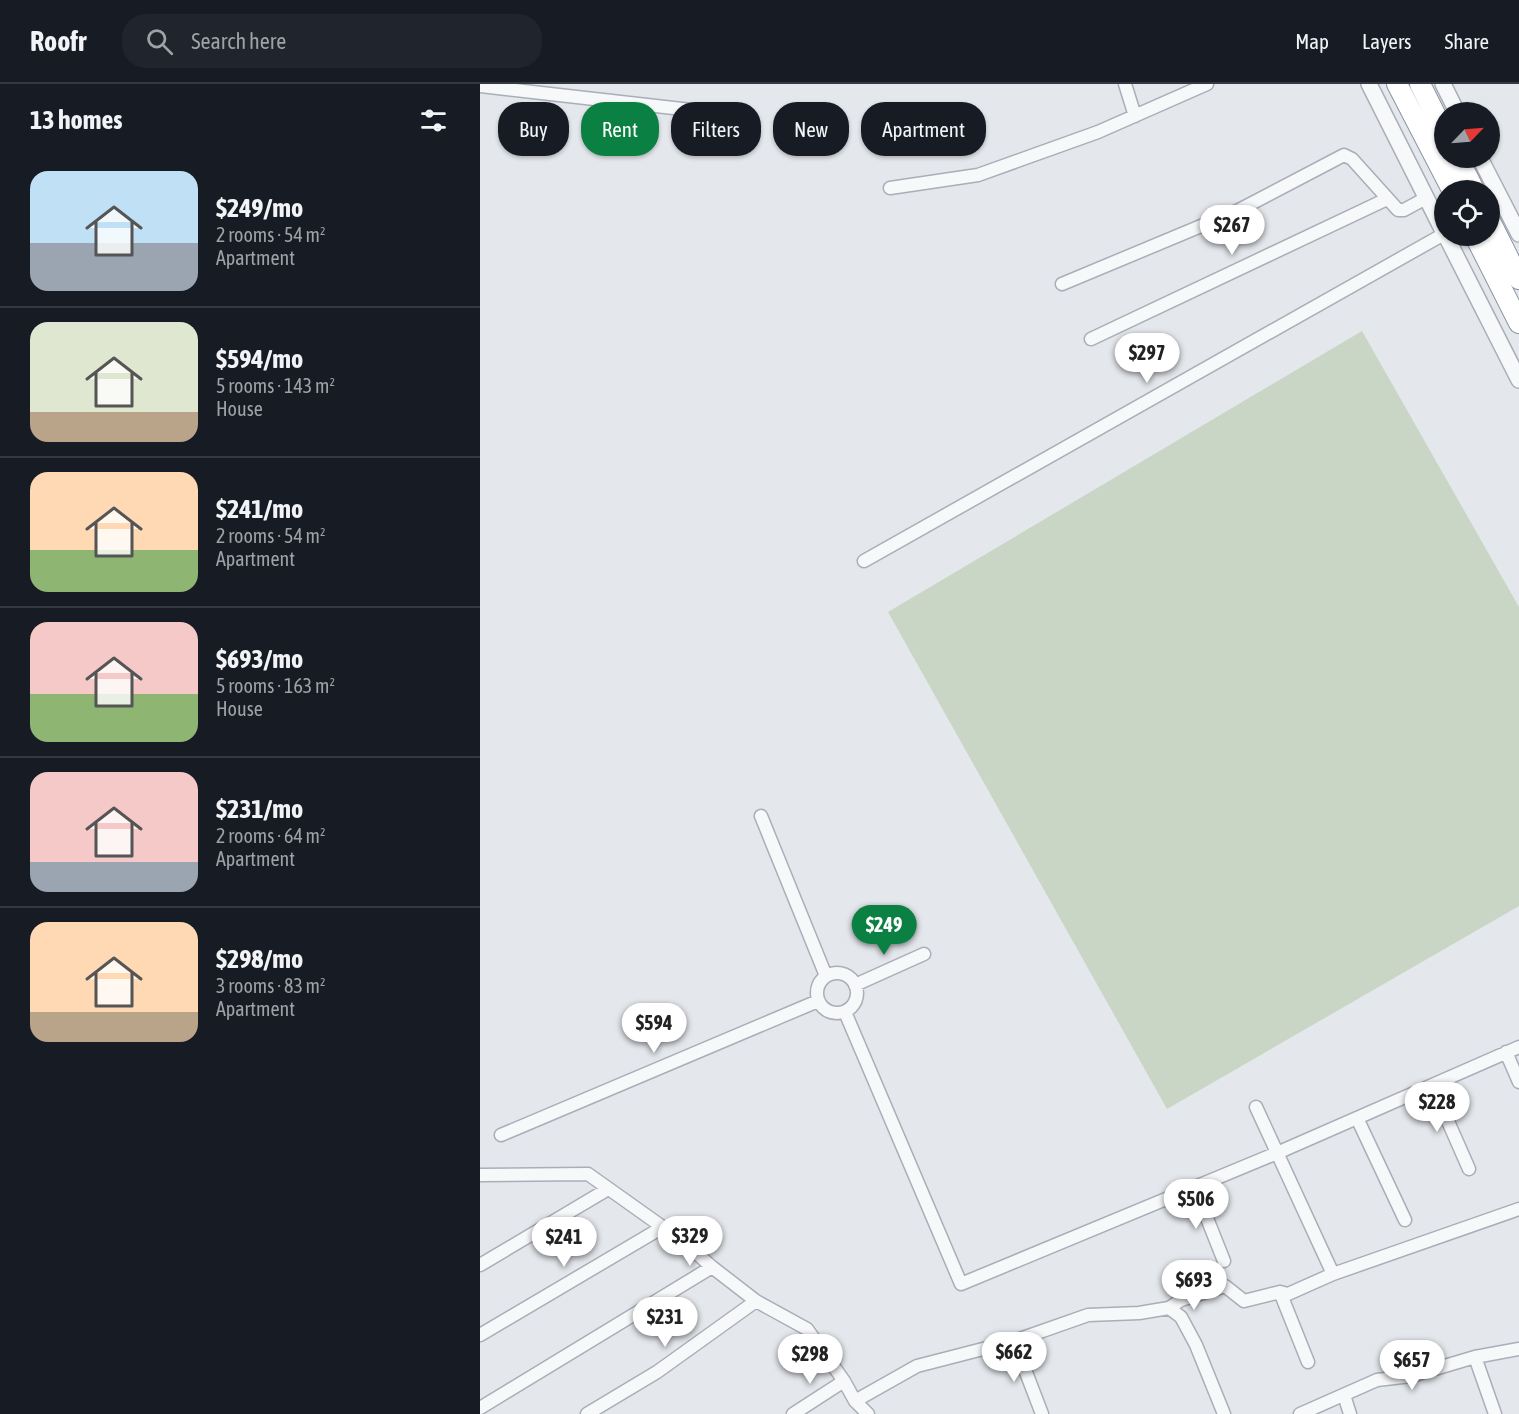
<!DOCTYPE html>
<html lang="en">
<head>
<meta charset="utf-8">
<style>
  body { margin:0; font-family:"Asap Condensed",sans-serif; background:#20242c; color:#f1f3f6; height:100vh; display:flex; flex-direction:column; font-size:22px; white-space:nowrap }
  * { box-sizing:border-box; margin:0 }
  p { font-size:20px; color:#9ea1a6 }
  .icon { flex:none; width:33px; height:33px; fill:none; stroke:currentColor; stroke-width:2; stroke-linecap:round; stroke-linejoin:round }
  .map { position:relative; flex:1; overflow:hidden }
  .side { display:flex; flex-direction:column; background:#171b24; width:480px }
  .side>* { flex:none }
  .top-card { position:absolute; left:18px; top:18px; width:570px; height:54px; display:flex; gap:12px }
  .needle { width:39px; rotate:65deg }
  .fabs { position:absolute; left:954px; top:18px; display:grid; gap:12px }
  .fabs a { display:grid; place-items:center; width:66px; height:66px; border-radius:50%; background:#171b24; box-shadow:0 2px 4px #0004; font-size:30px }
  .price { position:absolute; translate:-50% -51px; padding:0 14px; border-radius:21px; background:#fff; color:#222; font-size:20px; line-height:39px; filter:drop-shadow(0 2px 3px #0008) }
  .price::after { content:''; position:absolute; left:50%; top:36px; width:18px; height:14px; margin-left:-9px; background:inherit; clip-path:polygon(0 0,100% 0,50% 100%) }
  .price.selected { background:#0b8043; color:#fff }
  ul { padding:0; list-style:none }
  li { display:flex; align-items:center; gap:18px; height:150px; padding:0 30px }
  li+li { border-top:2px solid #363941 }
  li span { display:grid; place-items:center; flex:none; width:168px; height:120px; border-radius:18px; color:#555 }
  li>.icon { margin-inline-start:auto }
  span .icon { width:72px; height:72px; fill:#fffc; stroke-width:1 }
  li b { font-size:26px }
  h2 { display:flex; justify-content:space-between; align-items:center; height:72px; padding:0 30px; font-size:26px }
  .tag { padding:0 21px; border-radius:24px; background:#171b24; box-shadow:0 2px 4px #0004; font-size:21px; line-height:54px }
  .tag.selected { background:#0b8043; color:#fff }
  header { display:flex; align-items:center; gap:36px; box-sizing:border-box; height:84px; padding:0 30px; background:#171b24; border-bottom:2px solid #363941 }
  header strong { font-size:28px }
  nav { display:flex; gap:33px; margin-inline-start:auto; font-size:21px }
  .search { width:420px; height:54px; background:#20242c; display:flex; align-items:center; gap:15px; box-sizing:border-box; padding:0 21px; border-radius:24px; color:#9ea1a6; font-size:22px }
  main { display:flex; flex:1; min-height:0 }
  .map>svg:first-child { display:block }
  .green { fill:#c9d6c5 }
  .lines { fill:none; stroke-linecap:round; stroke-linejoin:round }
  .minor-casing { stroke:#a9aeb7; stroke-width:15 }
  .tertiary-casing { stroke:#a9aeb7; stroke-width:18 }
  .trunk-casing { stroke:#8b94a3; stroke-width:22 }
  .minor { stroke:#f7f8fa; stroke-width:12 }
  .tertiary { stroke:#f7f8fa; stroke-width:15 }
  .trunk { stroke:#fff; stroke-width:20 }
</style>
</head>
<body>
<header>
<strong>Roofr</strong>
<div class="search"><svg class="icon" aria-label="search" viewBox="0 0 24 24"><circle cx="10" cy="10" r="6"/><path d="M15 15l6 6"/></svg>Search here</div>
<nav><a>Map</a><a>Layers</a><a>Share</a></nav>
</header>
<main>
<section class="side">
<h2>13 homes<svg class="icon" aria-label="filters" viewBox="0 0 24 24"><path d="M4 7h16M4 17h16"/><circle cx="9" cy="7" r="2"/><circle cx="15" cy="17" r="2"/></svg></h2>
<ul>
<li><span style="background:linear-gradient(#bfe0f5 60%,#9aa5b1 0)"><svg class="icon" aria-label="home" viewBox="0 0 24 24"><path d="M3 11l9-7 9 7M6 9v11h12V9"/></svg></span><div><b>$249/mo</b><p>2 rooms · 54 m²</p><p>Apartment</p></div></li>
<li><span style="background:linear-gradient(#dfe7d0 75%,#b9a48a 0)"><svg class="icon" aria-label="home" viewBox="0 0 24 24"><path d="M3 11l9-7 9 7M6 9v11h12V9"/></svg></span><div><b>$594/mo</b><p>5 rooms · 143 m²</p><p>House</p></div></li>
<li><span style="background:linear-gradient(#ffd9b3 65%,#8fb573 0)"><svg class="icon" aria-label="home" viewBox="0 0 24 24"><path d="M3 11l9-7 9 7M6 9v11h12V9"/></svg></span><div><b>$241/mo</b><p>2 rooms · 54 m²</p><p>Apartment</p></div></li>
<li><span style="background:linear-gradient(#f6c9c9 60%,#8fb573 0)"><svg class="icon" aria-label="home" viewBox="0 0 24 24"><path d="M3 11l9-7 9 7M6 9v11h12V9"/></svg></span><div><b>$693/mo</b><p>5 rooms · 163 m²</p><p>House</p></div></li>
<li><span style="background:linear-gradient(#f6c9c9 75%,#9aa5b1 0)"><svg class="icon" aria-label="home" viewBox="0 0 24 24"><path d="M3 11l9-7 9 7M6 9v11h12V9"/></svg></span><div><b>$231/mo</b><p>2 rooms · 64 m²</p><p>Apartment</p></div></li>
<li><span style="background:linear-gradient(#ffd9b3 75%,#b9a48a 0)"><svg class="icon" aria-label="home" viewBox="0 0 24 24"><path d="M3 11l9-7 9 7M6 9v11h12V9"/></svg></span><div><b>$298/mo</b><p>3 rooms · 83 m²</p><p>Apartment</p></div></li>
</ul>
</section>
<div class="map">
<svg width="1039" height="1330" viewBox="0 0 1039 1330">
  <rect width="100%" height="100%" fill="#e4e7ec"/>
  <path class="green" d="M882 247 1039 523V822L687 1025 408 528Z"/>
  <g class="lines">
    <g class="minor-casing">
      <path id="minor" d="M645 0 655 32
        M0 2 255 31
        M410 104 498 91 618 48 727 0
        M582 200 757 127 864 71 872 75 918 126H924L946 114
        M611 255 907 115
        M384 477 964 150
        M281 732 346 892
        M337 909a20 20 0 1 1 40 0a20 20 0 1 1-40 0Z
        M375 901 444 870
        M365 928 481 1200 797 1069 1039 963
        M1026 968 1039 998
        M952 1001 989 1085
        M776 1023 853 1190
        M877 1034 925 1136
        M21 1051 338 917
        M0 1091 108 1090 205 1159 232 1183 276 1217 327 1245 364 1297 375 1317 388 1330
        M715 1104 744 1177
        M0 1181 128 1105
        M800 1208 828 1278
        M689 1224 701 1233 716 1261 744 1330
        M0 1251 183 1143
        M534 1257 562 1330
        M995 1273 1015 1330
        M864 1311 870 1330
        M375 1317 437 1282 534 1257 608 1231 659 1229 689 1224 701 1216 745 1202 764 1217 800 1208 808 1210 853 1190 1039 1125
        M0 1324 232 1183
        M107 1330 177 1288 276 1217
        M313 1330 364 1297
        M820 1330 897 1296 931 1292 995 1273 1039 1265"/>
    </g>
    <g class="tertiary-casing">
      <path id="tertiary" d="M889 0 964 149
        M963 0 977 28
        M1000 74 1039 150
        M966 152 1039 296"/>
    </g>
    <g class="trunk-casing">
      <path id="trunk" d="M917 0 972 106
        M940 0 964 48
        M978 74 994 106
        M1010 137 1039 195
        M995 152 1039 239"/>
    </g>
    <use href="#minor" class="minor"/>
    <use href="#tertiary" class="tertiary"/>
    <use href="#trunk" class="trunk"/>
  </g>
</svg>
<div class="fabs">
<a><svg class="needle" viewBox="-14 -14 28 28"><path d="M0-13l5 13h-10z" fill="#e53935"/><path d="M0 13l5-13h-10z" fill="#9ea1a6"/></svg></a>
<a><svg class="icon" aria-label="locate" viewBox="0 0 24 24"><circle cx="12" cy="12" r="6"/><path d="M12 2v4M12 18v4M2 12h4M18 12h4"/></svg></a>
</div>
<b class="price" style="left:752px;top:172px">$267</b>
<b class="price" style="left:667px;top:300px">$297</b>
<b class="price selected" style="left:404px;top:872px">$249</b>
<b class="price" style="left:174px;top:970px">$594</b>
<b class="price" style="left:957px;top:1049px">$228</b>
<b class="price" style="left:716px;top:1146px">$506</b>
<b class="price" style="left:210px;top:1183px">$329</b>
<b class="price" style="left:84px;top:1184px">$241</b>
<b class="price" style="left:714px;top:1227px">$693</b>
<b class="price" style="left:185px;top:1264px">$231</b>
<b class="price" style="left:534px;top:1299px">$662</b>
<b class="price" style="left:330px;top:1301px">$298</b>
<b class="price" style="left:932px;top:1307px">$657</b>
<div class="top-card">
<a class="tag">Buy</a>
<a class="tag selected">Rent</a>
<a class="tag">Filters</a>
<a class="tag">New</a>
<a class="tag">Apartment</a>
</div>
</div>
</main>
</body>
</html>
